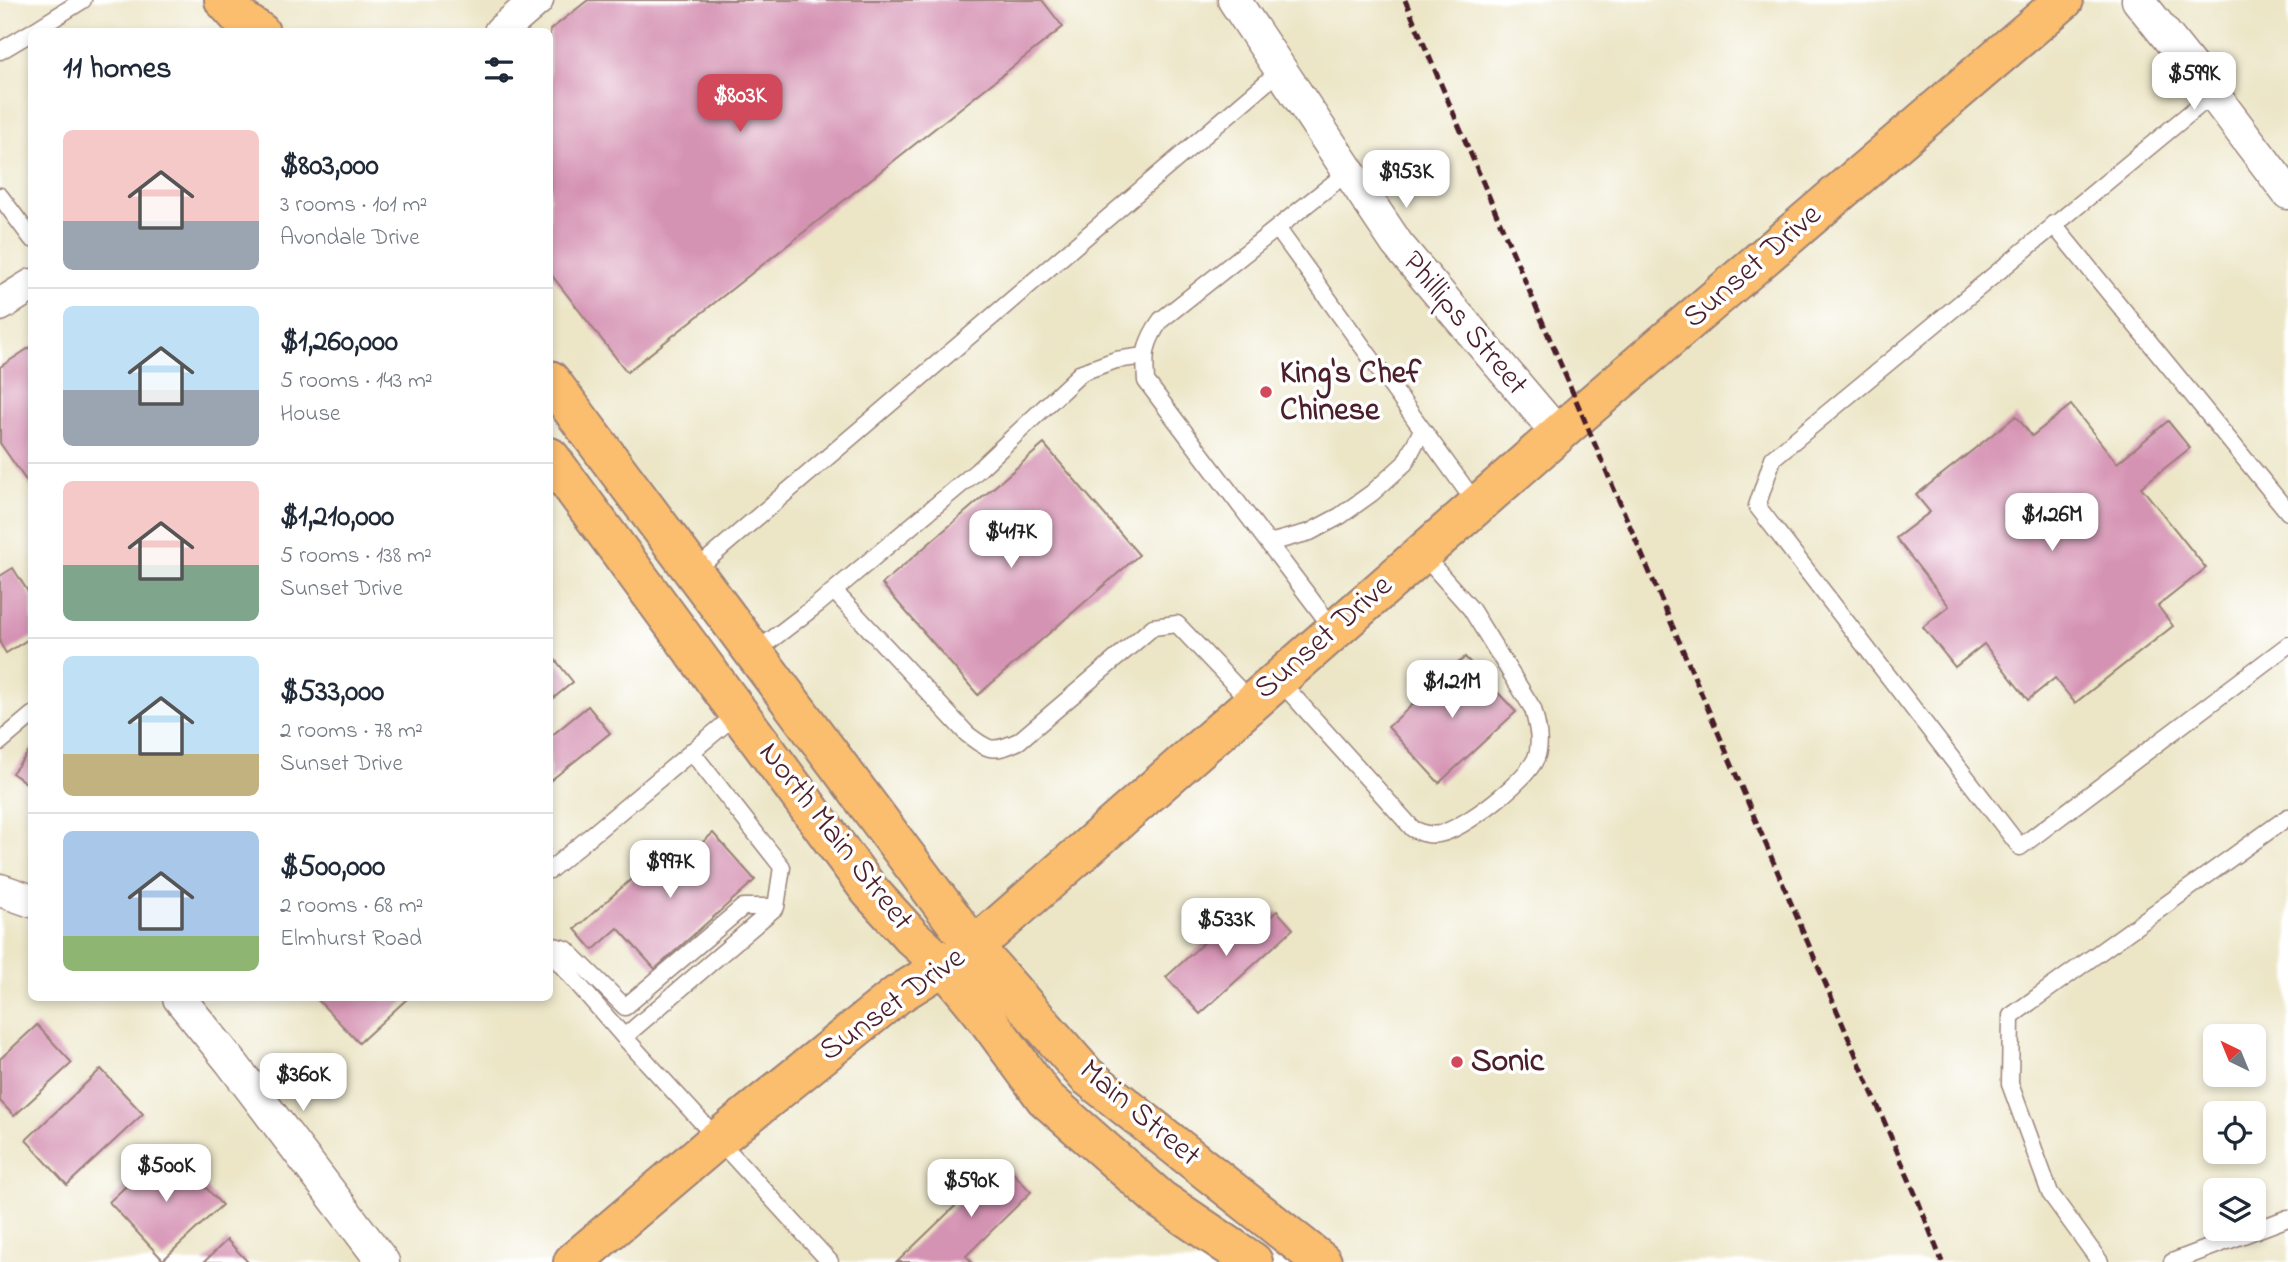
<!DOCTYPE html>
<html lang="en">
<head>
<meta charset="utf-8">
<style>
  body { margin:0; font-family:"Indie Flower",sans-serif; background:#f6f6f7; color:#1f2937; height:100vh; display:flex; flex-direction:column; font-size:26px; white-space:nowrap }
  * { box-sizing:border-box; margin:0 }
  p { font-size:23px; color:#747a83 }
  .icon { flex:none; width:38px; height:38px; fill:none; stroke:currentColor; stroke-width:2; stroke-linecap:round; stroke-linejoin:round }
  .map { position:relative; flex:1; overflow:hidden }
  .drawer { position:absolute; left:28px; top:28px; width:525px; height:973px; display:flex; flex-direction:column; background:#fff; border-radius:10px; box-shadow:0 4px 10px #0003 }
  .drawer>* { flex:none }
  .needle { width:46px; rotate:317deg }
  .tools { position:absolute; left:2203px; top:1024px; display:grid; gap:14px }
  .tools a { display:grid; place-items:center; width:63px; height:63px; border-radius:10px; background:#fff; box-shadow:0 4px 10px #0003; font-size:35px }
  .price { position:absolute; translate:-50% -60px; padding:0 16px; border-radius:14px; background:#fff; color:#222; font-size:23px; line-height:46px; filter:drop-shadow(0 2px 4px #0008) }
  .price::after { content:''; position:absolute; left:50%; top:42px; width:21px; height:16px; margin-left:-10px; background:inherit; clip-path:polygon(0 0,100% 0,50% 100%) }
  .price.selected { background:#d1495b; color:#fff }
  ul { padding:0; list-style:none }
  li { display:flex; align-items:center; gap:21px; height:175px; padding:0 35px }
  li+li { border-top:2px solid #e0e1e3 }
  li span { display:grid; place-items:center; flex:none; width:196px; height:140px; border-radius:10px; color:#555 }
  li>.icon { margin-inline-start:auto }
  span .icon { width:84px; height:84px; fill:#fffc; stroke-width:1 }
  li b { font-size:30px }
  h2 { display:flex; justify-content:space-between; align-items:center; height:84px; padding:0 35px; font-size:30px }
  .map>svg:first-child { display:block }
  .building { fill:#d593b3 }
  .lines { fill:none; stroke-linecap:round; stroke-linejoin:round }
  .lane-casing { stroke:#9b8279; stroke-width:19 }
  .street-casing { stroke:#9b8279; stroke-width:35 }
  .primary-casing { stroke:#9b8279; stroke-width:42 }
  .lane { stroke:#fff; stroke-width:16 }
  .street { stroke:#fff; stroke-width:32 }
  .primary { stroke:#fbbd6e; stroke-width:38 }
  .rail { stroke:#4a1f2b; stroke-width:5; stroke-dasharray:10 5; stroke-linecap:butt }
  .poi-dot { fill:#d1495b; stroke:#fff; stroke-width:2.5 }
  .labels { text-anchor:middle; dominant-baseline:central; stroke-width:7; stroke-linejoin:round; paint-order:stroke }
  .street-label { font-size:32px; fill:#4a1f2b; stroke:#fff }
  .poi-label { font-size:32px; font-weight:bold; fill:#4a1f2b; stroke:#fff; text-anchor:start }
</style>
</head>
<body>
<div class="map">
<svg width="2288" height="1262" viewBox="0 0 2288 1262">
  <rect width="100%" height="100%" fill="#fff"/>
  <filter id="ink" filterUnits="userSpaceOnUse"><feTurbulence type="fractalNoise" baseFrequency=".0143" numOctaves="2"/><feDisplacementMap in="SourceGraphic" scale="14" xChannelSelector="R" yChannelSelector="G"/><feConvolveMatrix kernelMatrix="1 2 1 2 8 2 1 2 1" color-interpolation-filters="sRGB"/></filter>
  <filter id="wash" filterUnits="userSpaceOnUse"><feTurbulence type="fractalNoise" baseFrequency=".00686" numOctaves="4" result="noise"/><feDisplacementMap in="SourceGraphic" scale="28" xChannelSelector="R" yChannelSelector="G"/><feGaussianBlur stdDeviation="1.57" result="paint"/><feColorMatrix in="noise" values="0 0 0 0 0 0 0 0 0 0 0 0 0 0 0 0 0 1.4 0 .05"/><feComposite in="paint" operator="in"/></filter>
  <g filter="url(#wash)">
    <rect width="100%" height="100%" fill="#ece6c7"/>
    <g id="blocks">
      <path class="building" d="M588 0H1042L1063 27 627 372 550 273V30Z
        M32 346V489L0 443V367Z
        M2071 405 2117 463 2168 421 2190 448 2141 487 2206 568 2158 606 2173 626 2075 703 2055 678 2028 700 1984 644 1955 667 1923 627 1949 606 1896 538 1930 512 1916 495 2016 416 2032 436Z
        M1044 444 1139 555 978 695 882 584Z
        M13 568 32 598V637L6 653 0 643V576Z
        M550 653 573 682 550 701Z
        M1465 657 1516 712 1439 783 1388 727Z
        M588 706 610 733 550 781V737Z
        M32 748V787L12 773Z
        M713 833 755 880 655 969 618 928 593 950 575 929 672 843 685 858Z
        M1241 909 1258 928 1277 911 1293 929 1200 1014 1166 977Z
        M316 998H408L359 1043Z
        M37 1025 72 1063 14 1116 0 1101V1059Z
        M101 1069 143 1114 67 1185 26 1140Z
        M168 1147 222 1205 163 1260 109 1202Z
        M1002 1161 1031 1192 966 1256 972 1262H897Z
        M227 1240 248 1262H204Z"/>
    </g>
  </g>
  <g filter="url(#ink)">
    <use href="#blocks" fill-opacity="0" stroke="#9b8279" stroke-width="2"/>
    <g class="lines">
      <g class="lane-casing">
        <path id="lane" d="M32 32 83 0
          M0 51 32 32
          M2213 94 1773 458 1757 506 2020 847 2288 645
          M0 196 32 239
          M2053 224 2288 512
          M1277 228 1477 505
          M1269 543 1310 532 1340 516 1372 493 1405 463 1422 430
          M693 572 1281 70
          M834 591 967 734C989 751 993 753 1019 741L1153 627 1177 624 1251 702
          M1334 630 1146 381C1144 354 1145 342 1161 320L1349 171
          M754 653 818 604 977 471 1082 372 1116 360 1144 356
          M1278 679 1413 829C1422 833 1429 836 1439 834 1464 829 1526 781 1536 758 1542 743 1537 724 1533 709L1471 609 1422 554
          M0 742 32 715
          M550 870 738 713
          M550 945 566 949 625 1007 743 907H776
          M550 952 624 1037 776 907 782 867 691 751
          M624 1037 830 1262
          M2100 1262 2050 1193 2010 1084 2011 1016 2288 817
          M2172 1262 2288 1218"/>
      </g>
      <g class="street-casing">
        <path id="street" d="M1234 0 1397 244 1559 435
          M2138 0 2213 94 2288 193
          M500 32 537 0
          M0 305 32 285
          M0 890 32 901
          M179 998 231 1062 383 1262"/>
      </g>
      <g class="primary-casing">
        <path id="primary" d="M224 0 242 20 260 32
          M550 380 974 947 1087 1076 1322 1262
          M550 457 870 891 912 937 944 966 982 1012 1045 1098 1161 1200 1253 1262
          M573 1262 718 1139 897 995 974 947 1583 412 2064 0"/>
      </g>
      <use href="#lane" class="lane"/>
      <use href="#street" class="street"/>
      <use href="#primary" class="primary"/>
      <path class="rail" d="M1405 0 1917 1198 1942 1262"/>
    </g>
  </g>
  <g class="poi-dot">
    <circle cx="1266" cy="392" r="7"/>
    <circle cx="1457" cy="1062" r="7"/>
  </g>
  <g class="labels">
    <g class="street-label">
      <text transform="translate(1753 267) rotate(-41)">Sunset Drive</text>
      <text transform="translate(1464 324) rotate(50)">Phillips Street</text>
      <text transform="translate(1324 638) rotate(-41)">Sunset Drive</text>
      <text transform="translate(835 837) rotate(52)">North Main Street</text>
      <text transform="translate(893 1005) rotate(-36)">Sunset Drive</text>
      <text transform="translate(1139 1114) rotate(40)">Main Street</text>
    </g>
    <g class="poi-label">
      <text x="1280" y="374">King's Chef<tspan x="1280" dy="37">Chinese</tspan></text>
      <text x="1471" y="1062">Sonic</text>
    </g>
  </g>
</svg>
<div class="tools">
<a><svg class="needle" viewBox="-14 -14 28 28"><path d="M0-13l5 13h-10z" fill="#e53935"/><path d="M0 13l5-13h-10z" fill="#747a83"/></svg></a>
<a><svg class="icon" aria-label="locate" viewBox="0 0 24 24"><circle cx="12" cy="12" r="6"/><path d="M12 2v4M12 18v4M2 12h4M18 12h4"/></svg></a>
<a><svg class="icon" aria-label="layers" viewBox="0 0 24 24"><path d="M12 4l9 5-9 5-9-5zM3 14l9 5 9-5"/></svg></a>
</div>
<b class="price" style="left:2194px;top:112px">$599K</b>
<b class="price selected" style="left:740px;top:134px">$803K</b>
<b class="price" style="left:1406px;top:210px">$953K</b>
<b class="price" style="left:2052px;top:553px">$1.26M</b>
<b class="price" style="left:1011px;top:570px">$417K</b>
<b class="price" style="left:1452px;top:720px">$1.21M</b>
<b class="price" style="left:670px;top:900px">$997K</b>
<b class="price" style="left:1226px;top:958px">$533K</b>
<b class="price" style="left:303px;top:1113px">$360K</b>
<b class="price" style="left:166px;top:1204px">$500K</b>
<b class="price" style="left:971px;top:1219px">$590K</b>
<section class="drawer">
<h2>11 homes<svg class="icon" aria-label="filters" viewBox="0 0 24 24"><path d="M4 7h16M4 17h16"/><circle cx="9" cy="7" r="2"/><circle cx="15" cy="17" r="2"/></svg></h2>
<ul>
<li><span style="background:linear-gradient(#f6c9c9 65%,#9aa5b1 0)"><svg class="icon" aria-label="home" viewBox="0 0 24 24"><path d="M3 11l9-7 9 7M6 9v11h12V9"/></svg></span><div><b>$803,000</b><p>3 rooms · 101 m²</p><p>Avondale Drive</p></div></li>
<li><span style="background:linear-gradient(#bfe0f5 60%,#9aa5b1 0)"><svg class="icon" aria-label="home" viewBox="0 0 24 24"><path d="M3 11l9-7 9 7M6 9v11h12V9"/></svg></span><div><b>$1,260,000</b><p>5 rooms · 143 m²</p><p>House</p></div></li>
<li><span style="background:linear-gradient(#f6c9c9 60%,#7fa58c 0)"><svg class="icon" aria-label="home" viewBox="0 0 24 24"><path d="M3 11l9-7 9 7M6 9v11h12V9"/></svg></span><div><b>$1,210,000</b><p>5 rooms · 138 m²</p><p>Sunset Drive</p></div></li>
<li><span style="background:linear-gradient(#bfe0f5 70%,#c2b280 0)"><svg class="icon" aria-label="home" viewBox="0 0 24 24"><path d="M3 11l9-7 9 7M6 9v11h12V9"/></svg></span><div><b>$533,000</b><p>2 rooms · 78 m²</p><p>Sunset Drive</p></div></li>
<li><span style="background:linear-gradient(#a9c7e8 75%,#8fb573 0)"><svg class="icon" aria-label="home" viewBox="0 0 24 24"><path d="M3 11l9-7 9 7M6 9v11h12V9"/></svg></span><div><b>$500,000</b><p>2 rooms · 68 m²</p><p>Elmhurst Road</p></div></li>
</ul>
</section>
</div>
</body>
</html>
